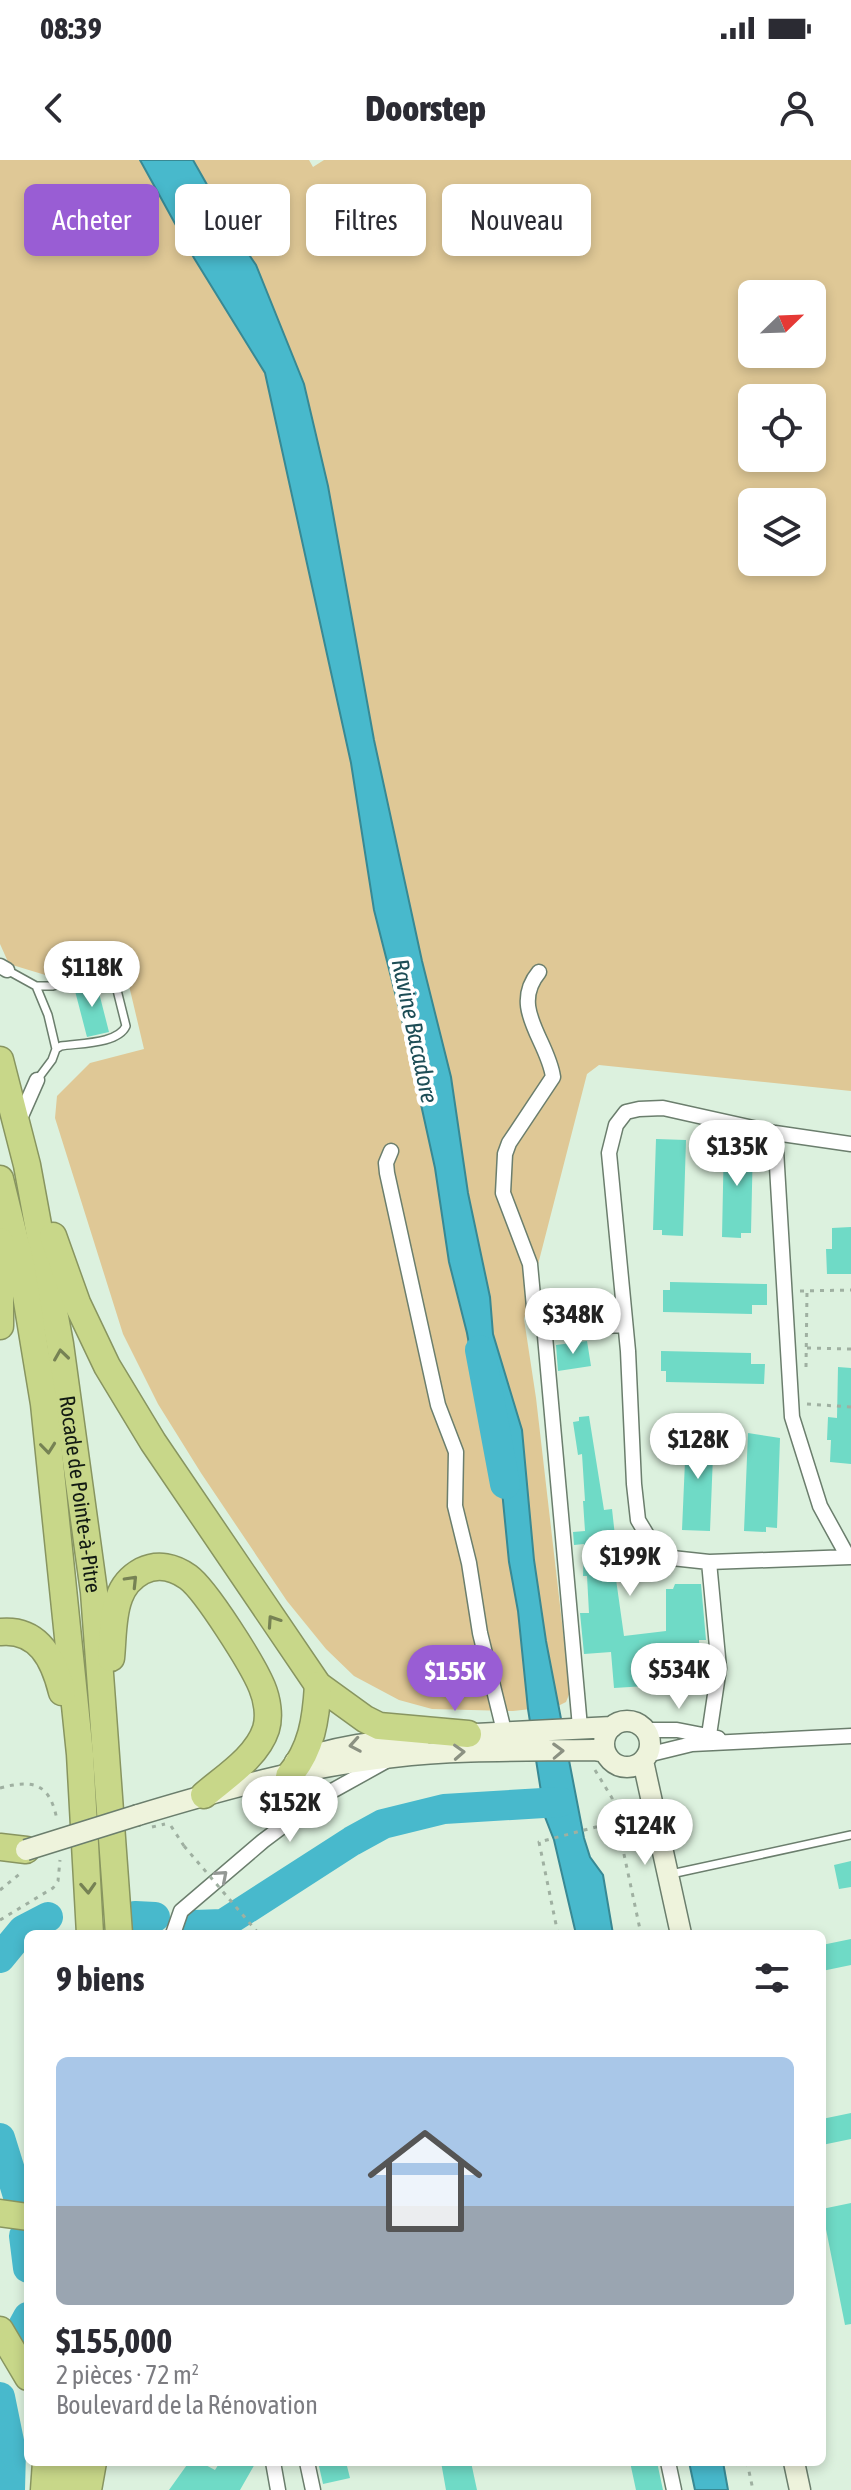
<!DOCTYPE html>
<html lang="fr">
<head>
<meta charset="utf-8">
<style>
  body { margin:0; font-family:"Asap Condensed",sans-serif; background:#f2f2f3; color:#2b2b33; height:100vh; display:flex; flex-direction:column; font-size:30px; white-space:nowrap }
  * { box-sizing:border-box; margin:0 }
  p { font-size:26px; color:#7c7c81 }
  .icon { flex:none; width:44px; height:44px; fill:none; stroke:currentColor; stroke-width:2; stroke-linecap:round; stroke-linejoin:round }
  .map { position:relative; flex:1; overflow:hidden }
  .side { position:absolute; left:24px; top:1770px; width:802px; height:536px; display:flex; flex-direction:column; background:#fff; border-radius:12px; box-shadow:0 4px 12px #0003 }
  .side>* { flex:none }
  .guide { position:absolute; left:24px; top:24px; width:804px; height:72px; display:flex; gap:16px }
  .needle { width:52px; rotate:67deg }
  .controls { position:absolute; left:738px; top:120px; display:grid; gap:16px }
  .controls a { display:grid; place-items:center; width:88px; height:88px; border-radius:12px; background:#fff; box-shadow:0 4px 12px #0003; font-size:40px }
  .price { position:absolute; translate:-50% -68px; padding:0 18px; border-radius:28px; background:#fff; color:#222; font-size:26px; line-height:52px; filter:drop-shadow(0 2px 4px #0008) }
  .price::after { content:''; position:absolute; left:50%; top:48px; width:24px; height:18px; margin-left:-12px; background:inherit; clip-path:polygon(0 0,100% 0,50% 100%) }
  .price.active { background:#995dd4; color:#fff }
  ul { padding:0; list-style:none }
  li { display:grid; align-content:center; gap:16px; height:424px; padding:0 32px }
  li span { display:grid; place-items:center; height:248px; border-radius:12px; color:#555 }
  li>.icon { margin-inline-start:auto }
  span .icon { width:144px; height:144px; fill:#fffc; stroke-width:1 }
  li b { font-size:34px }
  h2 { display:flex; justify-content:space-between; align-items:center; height:96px; padding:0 32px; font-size:34px }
  .pill { padding:0 28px; border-radius:12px; background:#fff; box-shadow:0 4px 12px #0003; font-size:28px; line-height:72px }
  .pill.active { background:#995dd4; color:#fff }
  .status { display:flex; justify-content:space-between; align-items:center; height:56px; padding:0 40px; background:#fff; direction:ltr }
  .status svg { height:22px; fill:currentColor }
  header { display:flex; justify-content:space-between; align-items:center; height:104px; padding:0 32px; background:#fff; font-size:36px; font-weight:800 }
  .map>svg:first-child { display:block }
  .green { fill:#dfc896; fill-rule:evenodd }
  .water { fill:#48b9cc; stroke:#388994; stroke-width:2 }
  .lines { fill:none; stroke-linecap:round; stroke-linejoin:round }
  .river { stroke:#48b9cc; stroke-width:30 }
  .building { fill:#6fdac6 }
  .lane-casing { stroke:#6b7e6d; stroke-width:10 }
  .street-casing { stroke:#6b7e6d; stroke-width:17 }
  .secondary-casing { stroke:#6b7e6d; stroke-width:23 }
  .highway-casing { stroke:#889560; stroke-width:29 }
  .path { stroke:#9fb0a1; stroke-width:3; stroke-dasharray:4 6; stroke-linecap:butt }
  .lane { stroke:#fff; stroke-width:7 }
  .street { stroke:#fff; stroke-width:14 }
  .secondary { stroke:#eef3dc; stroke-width:20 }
  .highway { stroke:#c8d789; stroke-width:26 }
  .secondary-bridge-casing { stroke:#6b7e6d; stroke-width:23; stroke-linecap:butt }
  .path-bridge { stroke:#9fb0a1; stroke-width:3; stroke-dasharray:4 6; stroke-linecap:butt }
  .secondary-bridge { stroke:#eef3dc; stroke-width:20 }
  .oneway { stroke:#768254 }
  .oneway2 { stroke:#8b9182 }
  .oneway3 { stroke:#949895 }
  .labels { text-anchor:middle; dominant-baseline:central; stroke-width:8; stroke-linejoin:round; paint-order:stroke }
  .street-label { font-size:22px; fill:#121a13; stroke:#fff }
  .water-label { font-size:24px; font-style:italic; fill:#1d4d56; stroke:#fff }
</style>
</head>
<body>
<div class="status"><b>08:39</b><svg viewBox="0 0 49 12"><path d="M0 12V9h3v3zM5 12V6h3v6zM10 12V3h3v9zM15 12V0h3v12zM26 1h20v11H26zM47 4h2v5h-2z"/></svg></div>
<header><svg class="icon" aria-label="back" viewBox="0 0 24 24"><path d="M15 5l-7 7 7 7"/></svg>Doorstep<svg class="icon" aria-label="person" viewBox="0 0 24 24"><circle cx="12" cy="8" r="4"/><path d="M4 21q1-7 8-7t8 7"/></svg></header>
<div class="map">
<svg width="851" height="2330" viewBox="0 0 851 2330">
  <rect width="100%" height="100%" fill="#dcf1de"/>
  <path class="green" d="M0 0H309L313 7 324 0H851V931L599 905 587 914 524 1159 536 1238 570 1532 566 1542 558 1546 513 1551 432 1549 399 1540 354 1516 326 1489 287 1441 201 1313 158 1244 123 1174 55 958 57 936 90 903 144 889 123 800 52 817 9 804 0 784ZM752 134H812V194H752ZM752 238H812V298H752ZM752 342H812V402H752Z"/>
  <path class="water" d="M140 0H193L235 74 256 105 304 224 328 326 374 580 422 801 451 917 468 1033 490 1137 493 1174 522 1270 534 1400 546 1481 584 1678 590 1697 603 1715 613 1774H576L554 1680 545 1657 528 1549 518 1451 509 1402 498 1290 488 1231 476 1224 467 1173 449 1102 435 1008 405 872 374 750 351 603 265 213 194 98Z
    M689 2302H723L728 2330H695Z"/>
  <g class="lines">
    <path class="river" d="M480 1190 505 1324
      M135 1756 155 1757
      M194 1765 223 1764 352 1681 383 1664 444 1649 560 1642
      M0 1798 23 1770 48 1757
      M0 1978 18 2036
      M24 2076 28 2108
      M22 2168 28 2157
      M0 2237 11 2291 10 2330"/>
  </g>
  <path class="building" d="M96 821 109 872 87 877 74 827Z
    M724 978H744V982H753L751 1073H741V1078L722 1077Z
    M656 979 686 980 683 1076 662 1075V1070H653Z
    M851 1067V1114H827L826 1089H832V1068Z
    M670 1122 767 1124V1145H752V1154L663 1152V1130H670Z
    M587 1181 591 1206 558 1211 556 1185Z
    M661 1191 751 1193V1204H765L764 1224 666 1222V1211H661Z
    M838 1207 851 1208V1304L830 1302 831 1280H827L828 1257 837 1258Z
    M589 1256 604 1350 612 1349 615 1376 627 1394 613 1398 624 1476 666 1471V1429H673L675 1424H701L706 1480H699L701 1522 676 1526 675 1516 646 1518V1526L614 1528 611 1492 584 1494 580 1453H589L587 1416H583L584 1384 574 1385 573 1372 585 1371 583 1341H585L582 1294 578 1295 573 1262 579 1261V1257Z
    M695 1269 714 1270 710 1371 682 1370 686 1278H695Z
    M748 1273 780 1278 777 1368 766 1367V1372L744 1371Z
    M851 1701V1727L839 1729 834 1705Z
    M851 1779V1805L822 1811V1785Z
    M851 1953V1979L822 1985V1959Z
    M851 2043V2164L845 2165 822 2049Z
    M189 2302H200L215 2310 220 2302H256L240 2330H169Z
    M318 2302H346L350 2318 323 2324Z
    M441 2302H471L477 2330H446Z
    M630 2302H657L663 2330H636Z"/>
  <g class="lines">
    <g class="lane-casing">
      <path id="lane" d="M7 810 36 826 48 855 56 889 52 900 37 920
        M36 826H53L107 811 113 814 126 866C118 884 79 883 61 886L56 889
        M671 1714 851 1675"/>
    </g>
    <g class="street-casing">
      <path id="street" d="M0 806 7 810
        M539 812C509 848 548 880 553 917L509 983 505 994 503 1033 530 1104 534 1147 544 1165 562 1168 625 1165
        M18 963 37 920
        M775 973 792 1257 820 1346 848 1397
        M851 984 775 973 663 948 639 949 626 952 616 965 609 993 628 1191 634 1324 638 1360 653 1385 672 1398 709 1402 851 1397
        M391 991 386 1003 387 1013 438 1245 456 1292 455 1346 469 1403 480 1473 504 1571
        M544 1165 580 1567
        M644 1570H677L718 1578
        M709 1575 719 1508 709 1402
        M647 1595 692 1584 851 1576
        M173 1774 181 1751 263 1681 323 1636 386 1601
        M273 2302 278 2330
        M307 2302 313 2330
        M668 2302 674 2330"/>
    </g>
    <g class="secondary-casing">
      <path id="secondary" d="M604 1584a23 23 0 1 1 46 0a23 23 0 1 1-46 0Z
        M456 1575 612 1567
        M643 1601 681 1774
        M295 1602C335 1585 377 1582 420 1578
        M138 1655C221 1630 306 1606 393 1597 460 1589 527 1591 594 1590L605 1592
        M794 2302 800 2330"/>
    </g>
    <g class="highway-casing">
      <g id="highway">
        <path id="s1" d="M0 900 27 1005 60 1184 94 1432 119 1774"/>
        <path d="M0 1019 21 1105 44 1244 80 1594 90 1774"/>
        <path d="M53 1076 77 1143 107 1206 153 1282 318 1525 365 1559 379 1566 468 1574"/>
        <path d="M0 1081V1166"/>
        <path d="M0 1472C39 1468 54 1500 62 1532"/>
        <path d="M111 1498C113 1479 112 1456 119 1438 123 1426 131 1417 142 1411 158 1403 174 1407 188 1417 206 1430 253 1505 262 1527 267 1539 270 1556 266 1569 257 1597 225 1617 204 1635"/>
        <path d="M289 1616C312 1589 316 1559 318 1525"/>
        <path d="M0 1687 26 1690"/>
        <path d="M0 2053 28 2057"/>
        <path d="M0 2170 28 2217"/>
        <path d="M44 2330 46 2302"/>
        <path d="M64 2330 70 2302"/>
        <path d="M88 2330 93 2302"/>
      </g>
    </g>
    <path class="path" d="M800 1131 851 1130
      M807 1188 851 1189
      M806 1207 807 1131
      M807 1244 851 1247
      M595 1610 612 1638 641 1774
      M0 1628C33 1619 50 1623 57 1660
      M171 1666 184 1686
      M0 1730 22 1712
      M0 1760 53 1728 58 1721 60 1700
      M558 1774 539 1682 596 1667 638 1659
      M652 1774 661 1772
      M747 2302 753 2330"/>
    <use href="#lane" class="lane"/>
    <use href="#street" class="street"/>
    <use href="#secondary" class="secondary"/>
    <use href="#highway" class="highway"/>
    <g class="secondary-bridge-casing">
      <path id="secondary-bridge" d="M26 1690 138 1655"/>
    </g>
    <path class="path-bridge" d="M152 1667 165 1664
      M184 1686 259 1774"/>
    <use href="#secondary-bridge" class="secondary-bridge"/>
  </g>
  <defs><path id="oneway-chevron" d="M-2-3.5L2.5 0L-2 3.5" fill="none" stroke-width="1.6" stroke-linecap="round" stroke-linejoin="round" transform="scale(2)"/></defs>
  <g class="oneway">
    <use href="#oneway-chevron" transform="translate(61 1195) rotate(-98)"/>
    <use href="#oneway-chevron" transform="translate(48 1288) rotate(84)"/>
    <use href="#oneway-chevron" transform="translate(132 1421) rotate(-46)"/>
    <use href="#oneway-chevron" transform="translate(273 1461) rotate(-124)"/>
    <use href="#oneway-chevron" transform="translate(88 1728) rotate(87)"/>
  </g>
  <g class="oneway2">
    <use href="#oneway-chevron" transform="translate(355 1585) rotate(170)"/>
    <use href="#oneway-chevron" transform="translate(558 1591) rotate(-2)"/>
    <use href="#oneway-chevron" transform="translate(459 1592) rotate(-3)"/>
  </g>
  <use class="oneway3" href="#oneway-chevron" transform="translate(222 1716) rotate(-41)"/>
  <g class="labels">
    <g class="street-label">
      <text stroke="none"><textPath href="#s1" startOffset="442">Rocade de Pointe-à-Pitre</textPath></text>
    </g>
    <g class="water-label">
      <text transform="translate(415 871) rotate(78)">Ravine Bacadore</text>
    </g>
  </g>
</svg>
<div class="controls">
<a><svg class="needle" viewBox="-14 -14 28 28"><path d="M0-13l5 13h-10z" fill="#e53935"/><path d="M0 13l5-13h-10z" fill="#7c7c81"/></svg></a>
<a><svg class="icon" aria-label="locate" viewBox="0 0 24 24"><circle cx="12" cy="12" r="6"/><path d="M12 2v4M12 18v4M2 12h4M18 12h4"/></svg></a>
<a><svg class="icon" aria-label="layers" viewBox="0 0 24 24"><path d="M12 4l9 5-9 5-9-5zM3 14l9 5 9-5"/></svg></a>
</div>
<b class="price" style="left:92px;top:849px">$118K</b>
<b class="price" style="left:737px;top:1028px">$135K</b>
<b class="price" style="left:573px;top:1196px">$348K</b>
<b class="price" style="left:698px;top:1321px">$128K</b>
<b class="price" style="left:630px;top:1438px">$199K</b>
<b class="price" style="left:679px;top:1551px">$534K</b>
<b class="price active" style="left:455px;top:1553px">$155K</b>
<b class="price" style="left:290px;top:1684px">$152K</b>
<b class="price" style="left:645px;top:1707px">$124K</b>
<div class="guide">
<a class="pill active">Acheter</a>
<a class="pill">Louer</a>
<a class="pill">Filtres</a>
<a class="pill">Nouveau</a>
</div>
<section class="side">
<h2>9 biens<svg class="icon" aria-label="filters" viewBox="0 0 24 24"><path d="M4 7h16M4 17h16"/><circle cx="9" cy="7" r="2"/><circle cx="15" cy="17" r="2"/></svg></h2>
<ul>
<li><span style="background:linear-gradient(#a9c7e8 60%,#9aa5b1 0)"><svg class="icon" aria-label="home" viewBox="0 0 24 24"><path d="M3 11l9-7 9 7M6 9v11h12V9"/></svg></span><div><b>$155,000</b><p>2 pièces · 72 m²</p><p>Boulevard de la Rénovation</p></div></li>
</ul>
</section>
</div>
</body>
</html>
